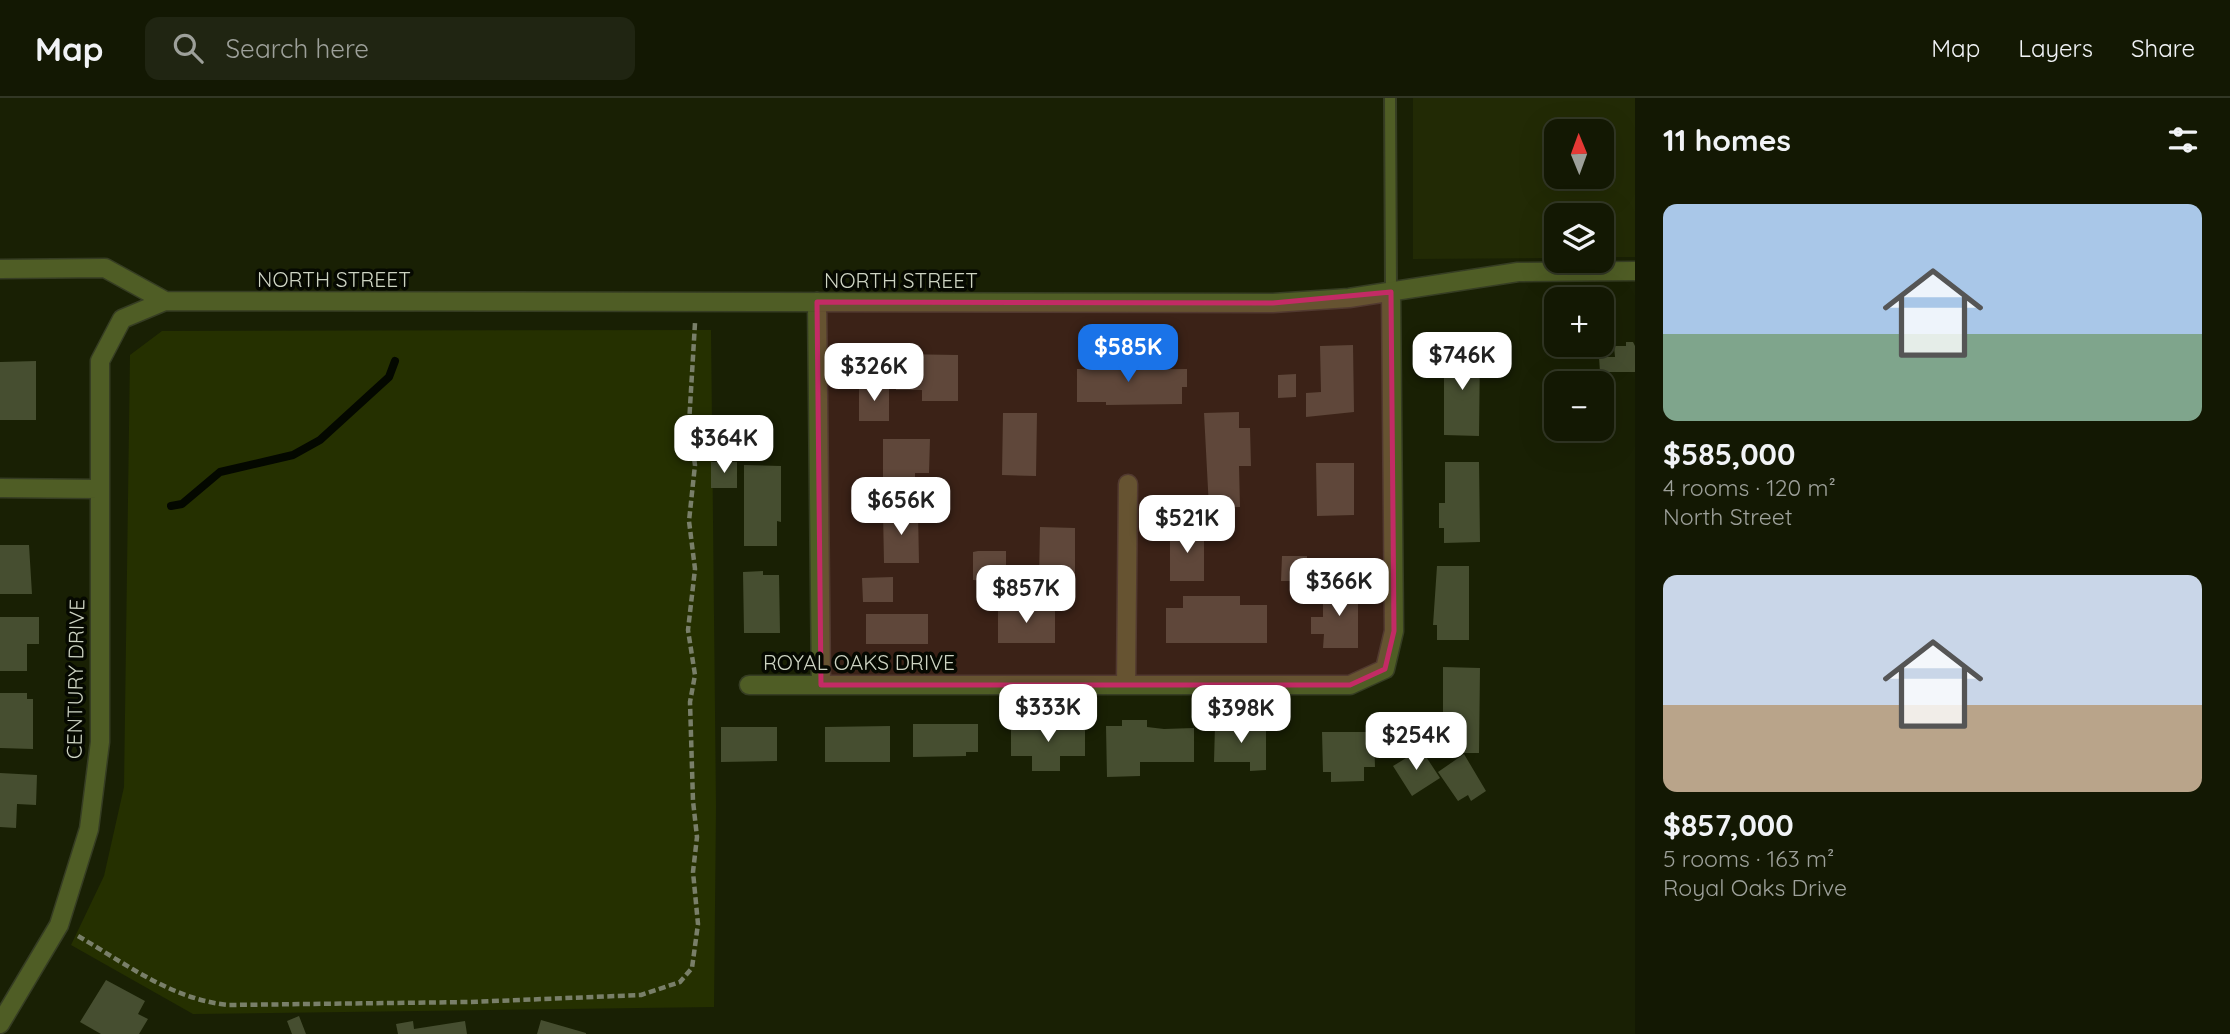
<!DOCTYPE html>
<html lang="en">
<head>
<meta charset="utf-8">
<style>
  body { margin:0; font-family:Quicksand,sans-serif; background:#202512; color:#f1f3f6; height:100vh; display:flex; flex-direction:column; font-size:26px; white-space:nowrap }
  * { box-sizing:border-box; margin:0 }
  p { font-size:23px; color:#9da09a }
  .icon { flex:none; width:38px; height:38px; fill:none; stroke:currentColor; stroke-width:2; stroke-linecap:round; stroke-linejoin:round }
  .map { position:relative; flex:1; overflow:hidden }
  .side { display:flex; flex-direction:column; background:#131803; width:595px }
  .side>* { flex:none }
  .needle { width:46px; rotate:359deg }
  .tools { position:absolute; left:1544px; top:21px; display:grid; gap:14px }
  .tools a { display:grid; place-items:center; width:70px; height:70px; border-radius:14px; background:#131803; box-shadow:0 7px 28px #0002,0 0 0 2px #323725; font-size:35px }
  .price { position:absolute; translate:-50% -60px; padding:0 16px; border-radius:14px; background:#fff; color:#222; font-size:23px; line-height:46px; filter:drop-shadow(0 2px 4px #0008) }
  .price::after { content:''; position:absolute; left:50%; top:42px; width:21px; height:16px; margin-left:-10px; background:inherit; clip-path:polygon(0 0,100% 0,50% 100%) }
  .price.on { background:#1a73e8; color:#fff }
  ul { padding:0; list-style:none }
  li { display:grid; align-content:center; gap:14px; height:371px; padding:0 28px }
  li span { display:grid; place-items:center; height:217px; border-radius:14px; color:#555 }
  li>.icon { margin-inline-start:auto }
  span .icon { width:126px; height:126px; fill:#fffc; stroke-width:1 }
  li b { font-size:30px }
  h2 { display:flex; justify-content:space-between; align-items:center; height:84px; padding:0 28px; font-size:30px }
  header { display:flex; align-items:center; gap:42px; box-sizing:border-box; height:98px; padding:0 35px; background:#131803; border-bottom:2px solid #323725 }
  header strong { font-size:33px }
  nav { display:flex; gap:38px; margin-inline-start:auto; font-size:24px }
  .search { width:490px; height:63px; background:#202512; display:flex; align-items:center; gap:18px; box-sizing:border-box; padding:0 24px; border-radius:14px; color:#9da09a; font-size:26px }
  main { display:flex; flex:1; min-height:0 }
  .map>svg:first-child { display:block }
  .built { fill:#222a05; fill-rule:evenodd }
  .park { fill:#253000 }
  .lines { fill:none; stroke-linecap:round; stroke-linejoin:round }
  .stream { stroke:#040800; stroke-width:8 }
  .building { fill:#464e30 }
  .lane-casing { stroke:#363d23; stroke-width:14 }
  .street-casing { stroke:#363d23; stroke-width:21 }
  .path { stroke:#797f69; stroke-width:4.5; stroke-dasharray:7 3.5; stroke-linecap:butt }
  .lane { stroke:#4f5d25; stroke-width:10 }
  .street { stroke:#4f5d25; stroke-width:18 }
  .marked { fill:#c32b65; fill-opacity:0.2; stroke:#c32b65; stroke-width:5; stroke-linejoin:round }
  .labels { text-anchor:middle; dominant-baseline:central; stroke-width:7; stroke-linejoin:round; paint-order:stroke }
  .street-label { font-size:21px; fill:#ced4c3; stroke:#060901 }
</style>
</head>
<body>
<header>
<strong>Map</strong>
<div class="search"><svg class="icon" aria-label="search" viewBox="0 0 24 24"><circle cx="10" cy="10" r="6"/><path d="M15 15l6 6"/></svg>Search here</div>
<nav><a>Map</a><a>Layers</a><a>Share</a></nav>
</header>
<main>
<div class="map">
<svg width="1635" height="936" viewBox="0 0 1635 936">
  <rect width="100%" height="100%" fill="#192004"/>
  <path class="built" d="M1413 0H1635V159H1601V117H1556V160L1413 161ZM1556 33H1601V79H1556Z"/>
  <path class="park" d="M711 232 716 708 714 909 193 916 71 847 104 778 124 689 130 257 162 233Z"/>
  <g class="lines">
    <path class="stream" d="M171 408 182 406 220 374 293 357 320 342 389 279 395 263"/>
  </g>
  <path class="building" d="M1626 244H1633L1635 248V274H1600L1599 259H1615L1614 248H1626Z
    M1353 247 1354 314 1306 319V295L1321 294 1320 248Z
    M1102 250 1103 265H1107V272L1187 271V289H1182V306L1106 307V304H1077V271H1085V251Z
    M1444 251H1480L1479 338 1444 337Z
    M896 256 958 257V303H922V292H896Z
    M36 263V322H0V264Z
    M1296 276V299L1278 300V277Z
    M859 287H889V323H859Z
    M1239 314V330H1250L1251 368H1239L1240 409 1209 410 1204 315Z
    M1003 315H1037L1036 378 1002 377Z
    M883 341H930L929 375H915V393H883Z
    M711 364H737V390H711Z
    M1445 364H1479L1480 444 1444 445V430H1439V405H1445Z
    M1316 365H1354V417L1317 418Z
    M744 367 781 368V424L777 423V448H744Z
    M883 414H918L919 465H884Z
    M1040 429 1075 430V484L1039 483Z
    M1170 430H1204V483H1170Z
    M0 447H29L32 496H0Z
    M978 453H1006V484L973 482V454Z
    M1282 458H1307V483H1281Z
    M1437 468H1469V542H1437V527H1433Z
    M763 473V477H779L780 535H744L743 474Z
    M893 479V504H863L862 480Z
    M1323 488H1358V550H1323L1324 536H1311V519H1323Z
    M1183 498H1240V507H1267V545H1166V510H1183Z
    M998 510H1055V545H998Z
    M866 516H928V546H866Z
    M0 519H39V546H27V573H0Z
    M1443 569 1480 570 1479 655H1443Z
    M0 595H27V601H33V651L0 650Z
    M1122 622H1147V629L1164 631 1194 630V664H1140V678L1107 679 1106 628H1122Z
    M913 626H978V654H966V658L913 659Z
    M1011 626H1085V658H1060V673H1032V658H1011Z
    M1215 627H1266V672L1250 673V664H1214Z
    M890 628V664H825V629Z
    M721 629H777V663L721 664Z
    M1322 634H1374L1375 669H1364V683L1331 684V674H1323Z
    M1421 651 1440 680 1412 698 1393 668Z
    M1464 656 1486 693 1471 703 1468 697 1458 703 1438 674Z
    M0 675 37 677 36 707 17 706 16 730 0 729Z
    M106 882 145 903 138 916 148 921 139 936H101L80 924Z
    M299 918 306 936H292L287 923Z
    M541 922 586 935V936H537Z
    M413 923 414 931 465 923 467 936H398L396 926Z"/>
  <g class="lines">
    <g class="lane-casing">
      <path id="lane" d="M1390 0 1391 194"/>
    </g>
    <g class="street-casing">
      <path id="street" d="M0 171 105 170 165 203
        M817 204 821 587
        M0 390 99 391
        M749 587H1350L1385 571 1394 533 1391 194
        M1126 587 1128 386
        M0 926 59 827 89 731 100 644V263L122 221 165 203 1273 205 1349 200 1518 174 1635 173"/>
    </g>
    <path class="path" d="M78 838C126 866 173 902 229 907L470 904 641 897 680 884 692 870 698 826 693 774 697 739 693 703 690 604 695 577 688 532 695 471 689 423 695 367 689 326 695 225"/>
    <use href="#lane" class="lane"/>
    <use href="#street" class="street"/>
  </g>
  <path class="marked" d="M1391 194 1394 533 1385 571 1350 587H821L817 204 1273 205Z"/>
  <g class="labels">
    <g class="street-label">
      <text x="334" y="181">NORTH STREET</text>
      <text x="901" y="182">NORTH STREET</text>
      <text x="859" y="564">ROYAL OAKS DRIVE</text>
      <text transform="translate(75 581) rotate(-89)">CENTURY DRIVE</text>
    </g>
  </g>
</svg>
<div class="tools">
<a><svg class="needle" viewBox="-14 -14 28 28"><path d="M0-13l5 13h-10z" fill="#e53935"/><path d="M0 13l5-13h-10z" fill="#9da09a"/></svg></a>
<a><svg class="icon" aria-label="layers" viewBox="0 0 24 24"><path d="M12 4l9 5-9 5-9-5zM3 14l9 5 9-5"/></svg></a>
<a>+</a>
<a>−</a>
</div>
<b class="price on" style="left:1128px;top:286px">$585K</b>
<b class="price" style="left:1462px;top:294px">$746K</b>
<b class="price" style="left:874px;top:305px">$326K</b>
<b class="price" style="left:724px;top:377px">$364K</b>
<b class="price" style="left:901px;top:439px">$656K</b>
<b class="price" style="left:1187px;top:457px">$521K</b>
<b class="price" style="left:1339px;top:520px">$366K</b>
<b class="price" style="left:1026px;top:527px">$857K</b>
<b class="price" style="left:1048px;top:646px">$333K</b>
<b class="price" style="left:1241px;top:647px">$398K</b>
<b class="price" style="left:1416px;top:674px">$254K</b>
</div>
<section class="side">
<h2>11 homes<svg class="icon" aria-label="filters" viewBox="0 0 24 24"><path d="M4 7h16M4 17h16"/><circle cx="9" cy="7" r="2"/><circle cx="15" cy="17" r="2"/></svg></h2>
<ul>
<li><span style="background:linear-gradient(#a9c7e8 60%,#7fa58c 0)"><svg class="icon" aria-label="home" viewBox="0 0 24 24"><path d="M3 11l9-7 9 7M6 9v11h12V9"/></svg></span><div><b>$585,000</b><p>4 rooms · 120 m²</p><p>North Street</p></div></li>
<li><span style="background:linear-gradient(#c9d6e8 60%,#b9a48a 0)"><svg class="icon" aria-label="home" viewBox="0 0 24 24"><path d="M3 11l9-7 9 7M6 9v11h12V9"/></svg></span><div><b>$857,000</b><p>5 rooms · 163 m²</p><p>Royal Oaks Drive</p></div></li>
</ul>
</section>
</main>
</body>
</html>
